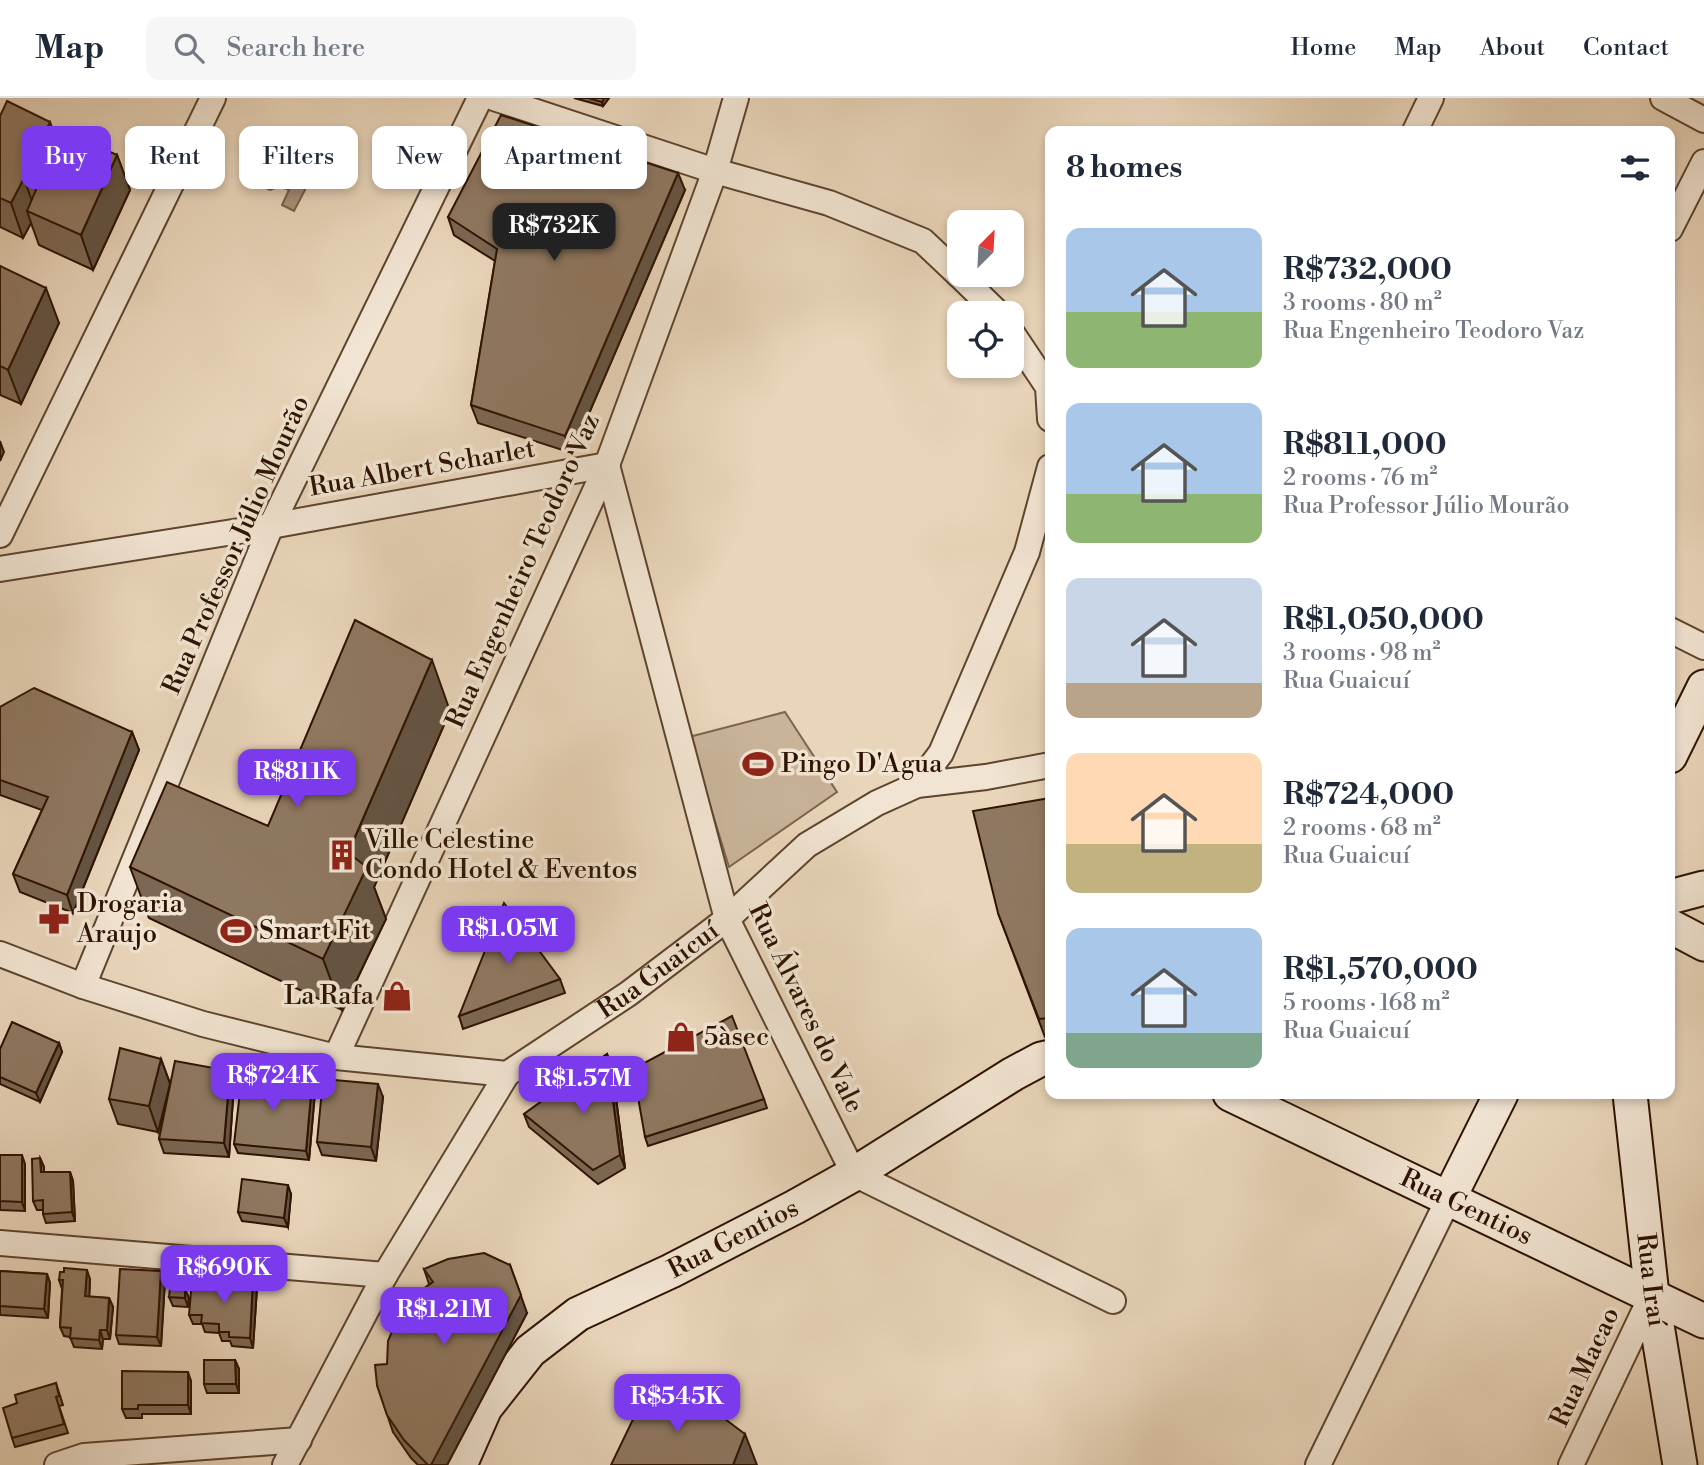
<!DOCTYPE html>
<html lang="en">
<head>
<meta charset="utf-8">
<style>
  body { margin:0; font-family:"Libre Bodoni",serif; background:#f6f6f7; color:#1f2937; height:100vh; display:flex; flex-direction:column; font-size:26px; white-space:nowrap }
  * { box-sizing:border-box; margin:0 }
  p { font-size:23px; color:#747a83 }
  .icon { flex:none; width:38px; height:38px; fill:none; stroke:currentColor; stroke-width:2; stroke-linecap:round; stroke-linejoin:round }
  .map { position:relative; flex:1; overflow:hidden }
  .sheet { position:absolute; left:1045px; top:28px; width:630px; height:973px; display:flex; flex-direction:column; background:#fff; border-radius:14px; box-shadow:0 4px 10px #0003 }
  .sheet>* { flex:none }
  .banner { position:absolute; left:21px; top:28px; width:665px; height:63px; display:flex; gap:14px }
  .needle { width:46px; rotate:24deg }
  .fabs { position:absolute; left:947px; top:112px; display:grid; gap:14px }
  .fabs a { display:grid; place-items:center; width:77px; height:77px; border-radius:14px; background:#fff; box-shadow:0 4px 10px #0003; font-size:35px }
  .price { position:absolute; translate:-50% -60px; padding:0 16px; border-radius:14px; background:#7c3aed; color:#fff; font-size:23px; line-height:46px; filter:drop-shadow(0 2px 4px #0008) }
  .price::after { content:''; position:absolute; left:50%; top:42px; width:21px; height:16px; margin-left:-10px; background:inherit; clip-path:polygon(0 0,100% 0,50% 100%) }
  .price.on { background:#222; color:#fff }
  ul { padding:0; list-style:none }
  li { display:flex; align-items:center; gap:21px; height:175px; padding:0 21px }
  li span { display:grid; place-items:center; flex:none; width:196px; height:140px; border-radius:14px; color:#555 }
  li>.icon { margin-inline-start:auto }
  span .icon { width:84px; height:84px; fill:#fffc; stroke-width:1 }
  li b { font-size:30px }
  h2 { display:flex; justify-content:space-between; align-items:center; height:84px; padding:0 21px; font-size:30px }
  .chip { padding:0 24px; border-radius:14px; background:#fff; box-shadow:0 4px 10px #0003; font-size:24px; line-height:63px }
  .chip.on { background:#7c3aed; color:#fff }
  header { display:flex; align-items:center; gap:42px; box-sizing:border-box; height:98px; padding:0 35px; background:#fff; border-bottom:2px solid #e0e1e3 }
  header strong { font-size:33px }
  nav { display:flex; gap:38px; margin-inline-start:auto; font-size:24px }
  .search { width:490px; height:63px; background:#f6f6f7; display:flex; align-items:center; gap:18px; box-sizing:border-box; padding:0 24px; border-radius:14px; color:#747a83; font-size:26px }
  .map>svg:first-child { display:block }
  .green { fill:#c9b49a; stroke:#7c644d; stroke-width:2 }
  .water { fill:#a9937b; stroke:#78604a; stroke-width:2 }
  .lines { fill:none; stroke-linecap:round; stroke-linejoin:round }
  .shore { stroke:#6c533e; stroke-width:2 }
  .street-casing { stroke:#5d442e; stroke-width:28 }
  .secondary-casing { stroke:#2e1300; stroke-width:37 }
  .street { stroke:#f1e4d2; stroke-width:24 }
  .secondary { stroke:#f1e4d2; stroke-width:33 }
  .wall { fill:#7b6753; stroke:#2e1300; stroke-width:2 }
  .shaded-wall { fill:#645444; stroke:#2e1300; stroke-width:2 }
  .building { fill:#8f7861; stroke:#2e1300; stroke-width:2 }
  .labels { text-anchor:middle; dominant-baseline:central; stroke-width:7; stroke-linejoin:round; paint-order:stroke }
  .street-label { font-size:26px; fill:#2e1300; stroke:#f1e4d2 }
  .poi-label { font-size:26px; fill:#2e1300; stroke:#f1e4d2; text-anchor:start }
</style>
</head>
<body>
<header>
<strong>Map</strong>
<div class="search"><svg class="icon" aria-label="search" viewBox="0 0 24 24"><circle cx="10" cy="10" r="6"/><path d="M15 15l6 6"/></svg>Search here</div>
<nav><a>Home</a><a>Map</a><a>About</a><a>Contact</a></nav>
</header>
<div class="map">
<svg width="1704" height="1367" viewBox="0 0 1704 1367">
  <rect width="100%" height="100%" fill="#e9d5ba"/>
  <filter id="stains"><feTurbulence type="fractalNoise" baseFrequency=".00286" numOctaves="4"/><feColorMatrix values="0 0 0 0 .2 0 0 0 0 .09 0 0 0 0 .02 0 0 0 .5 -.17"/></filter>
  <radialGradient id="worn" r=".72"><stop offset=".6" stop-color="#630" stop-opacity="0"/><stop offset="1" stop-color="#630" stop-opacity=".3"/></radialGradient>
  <path class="green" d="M785 614 837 694 729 769 689 639Z"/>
  <path class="water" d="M279 50 317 69 294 113 282 107 289 92 280 88 270 92 260 87Z"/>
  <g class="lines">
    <path class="shore" d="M283 61 306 72 298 89 274 80Z"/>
    <g class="street-casing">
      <g id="street">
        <path d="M494 0 715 73 829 105 923 143 959 177"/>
        <path d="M1663 0 1704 22"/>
        <path d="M1415 33 1431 0"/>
        <path d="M1670 131 1704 64"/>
        <path d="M959 177 998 215"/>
        <path d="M1012 235 1048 289 1050 321"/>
        <path d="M607 367 727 821 854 1076 1113 1203"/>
        <path d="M0 437 213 0"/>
        <path d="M0 471 271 428 607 367"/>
        <path d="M1670 532 1704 549"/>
        <path d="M917 687 941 655 1027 454 1050 369"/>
        <path id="s1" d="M0 856 83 888 203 926 336 959 507 976 628 896 727 821 807 747 877 705 917 687 986 679 1050 667"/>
        <path d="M83 888 271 428 480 0"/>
        <path d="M336 959 607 367 715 73 736 0"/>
        <path d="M0 1145 385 1177"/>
        <path d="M57 1367 84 1358 299 1342"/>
        <path d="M285 1367 385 1177 507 976"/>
        <path d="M1318 1367 1449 1100"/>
        <path d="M1571 1367 1652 1197"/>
      </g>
    </g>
    <g class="secondary-casing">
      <g id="secondary">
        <path d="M1670 658 1704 589"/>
        <path d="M1670 799 1704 790"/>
        <path d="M1670 828 1704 846"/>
        <path id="s2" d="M1230 996 1704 1223"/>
        <path id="s3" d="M1630 996 1652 1197 1680 1367"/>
        <path d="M1449 1100 1501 996"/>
        <path id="s4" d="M460 1367 485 1310 530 1253 578 1216 671 1173 795 1109 854 1076 1013 976 1041 961 1050 959"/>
      </g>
    </g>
    <use href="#street" class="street"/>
    <use href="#secondary" class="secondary"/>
  </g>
  <path class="wall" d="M574 0H609L603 8Z
    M0 18 58 46 117 57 130 92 93 172 39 147 31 125 23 140 0 129Z
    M685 92 572 355 478 325 471 307 495 163 454 137 448 119Z
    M0 168 59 225 21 306 0 297Z
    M0 609 132 634 139 652 73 815 20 794 13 776 42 712 0 697Z
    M450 613 374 789 386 821 342 912 149 820 130 769 268 728Z
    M1050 700V939H1045L998 815Z
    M560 881 565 895 463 931 459 918Z
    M59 945 62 954 40 1004 0 986V951Z
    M607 956 612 969 625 1070 598 1086 529 1029 524 1016Z
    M161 961 170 985 230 973 234 986 229 1059 164 1055 159 1041 169 992 158 1034 118 1026 109 1001Z
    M312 985 315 994 309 1062 238 1055 234 1046Z
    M383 999 376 1063 322 1057 317 1044Z
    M764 1001 767 1010 648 1048 645 1039Z
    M0 1057 25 1066V1113L0 1112Z
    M40 1060 44 1069V1074H70L73 1083 75 1123 46 1125 43 1116V1112H37L33 1103Z
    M291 1096 288 1129 242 1123 238 1114Z
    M424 1171 527 1215 447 1367H418L411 1360 393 1334 377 1287 429 1186Z
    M0 1173 47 1176 50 1185 48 1220 0 1217Z
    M90 1181 89 1199 109 1200 113 1209 110 1241H103L102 1251 74 1249 70 1239 64 1238 60 1229 62 1191 59 1182Z
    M253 1181 257 1190 253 1250 232 1248 230 1243H222L219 1235 205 1234 202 1226H193L189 1217 227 1184Z
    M165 1182 161 1248 119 1246 116 1237Z
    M169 1199 189 1200 188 1209 173 1208Z
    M235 1262 239 1271V1295H207L204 1286Z
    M191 1283V1316H142V1320H126L122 1311Z
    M56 1285 63 1307 59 1308 68 1335 15 1349 12 1340 17 1305Z"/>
  <path class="shaded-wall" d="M604 0H609L603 8 602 4Z
    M50 24 63 58 44 99 31 64Z
    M117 57 130 92 93 172 81 137Z
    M678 75 685 92 572 355 565 338Z
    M24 80 36 115 27 113 31 125 23 140 11 105Z
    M46 190 59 225 21 306 8 272Z
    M0 343 4 354 0 363Z
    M432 562 450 613 374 789 386 821 342 912 323 861 348 755Z
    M132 634 139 652 73 815 67 797Z
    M59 945 62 954 40 1004 36 995Z
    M607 956 612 969 625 1070 620 1057Z
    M161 961 170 986 158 1034 149 1008Z
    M230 973 234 986 229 1059 224 1045Z
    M312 985 315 994 309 1062 306 1053Z
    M378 986 383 999 376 1063 371 1049Z
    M22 1057 25 1066V1113L22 1104Z
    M40 1060 44 1069V1083L41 1074Z
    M70 1074 73 1083 75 1123 72 1114Z
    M288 1087 291 1096 288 1129 284 1120Z
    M510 1167 527 1215 447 1367H431Z
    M87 1172 90 1181 89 1207 85 1198Z
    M161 1173 165 1182 161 1248 157 1239Z
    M47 1176 50 1185 48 1220 44 1211Z
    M253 1181 257 1190 253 1250 250 1240Z
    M185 1191 189 1200 188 1209 185 1200Z
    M109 1200 113 1209 110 1241 107 1232Z
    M100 1232 103 1241 102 1251 99 1242Z
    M235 1262 239 1271V1295L236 1286Z
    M188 1274 191 1283V1316L188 1307Z
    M745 1336 757 1367H733Z"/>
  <path class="building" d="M588 0H604L602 4Z
    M7 3 50 24 31 64 46 72 65 33 117 57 81 137 27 113 38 87 24 80 11 105 0 100V18Z
    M501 17 678 75 565 338 471 307 497 151 448 119Z
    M0 168 46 190 8 272 0 268Z
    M355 522 432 562 348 755 367 769 323 861 130 769 167 684 268 728Z
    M34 590 132 634 67 797 13 776 48 699 0 682V609Z
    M1050 700V920L1039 921 998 815 973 713Z
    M504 805 560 881 459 918Z
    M732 918 764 1001 645 1039 633 971Z
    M12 924 59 945 36 995 0 979V951Z
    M120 950 161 961 149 1008 109 1001Z
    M607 956 620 1057 593 1072 524 1016Z
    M175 963 230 973 224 1045 159 1041Z
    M242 976 312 985 306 1053 234 1046Z
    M323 981 378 986 371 1049 317 1044Z
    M0 1057H22V1104L0 1103Z
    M40 1060 41 1074H70L72 1114 43 1116V1102L33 1103 32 1061Z
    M242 1081 288 1087 284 1120 238 1114Z
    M484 1155 510 1167 521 1197 431 1367H428L404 1342 387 1317 377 1287 375 1267 387 1266 388 1243 402 1210 410 1200 433 1184 424 1171 448 1161Z
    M64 1170 87 1172 85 1198 109 1200 107 1232H100L99 1242 70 1240 71 1230 60 1229 63 1182H59L60 1174H64Z
    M120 1171 161 1173 157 1239 116 1237Z
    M0 1173 47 1176 44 1211 0 1208Z
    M227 1179 253 1181 250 1240 229 1239V1234H219V1226L201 1225 202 1217H189L192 1182 227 1184Z
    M170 1190 185 1191V1200L169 1199Z
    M204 1262H235L236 1286H204Z
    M122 1273 188 1274V1307H138V1311H122Z
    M651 1284 721 1318 745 1336 733 1367H611Z
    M56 1285 59 1298 56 1299 64 1326 12 1340 3 1310 17 1305 15 1297Z"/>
  <defs>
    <g id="stadium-bare" transform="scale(2.415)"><path d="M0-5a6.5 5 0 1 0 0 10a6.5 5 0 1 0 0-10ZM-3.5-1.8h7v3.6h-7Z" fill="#8f2418" stroke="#f1e4d2" stroke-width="2.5" paint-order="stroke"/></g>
    <g id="building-bare" transform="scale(2.415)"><path d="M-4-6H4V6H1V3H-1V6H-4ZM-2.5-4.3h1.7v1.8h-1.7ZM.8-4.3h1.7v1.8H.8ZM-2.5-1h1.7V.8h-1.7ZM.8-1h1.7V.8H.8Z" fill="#8f2418" stroke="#f1e4d2" stroke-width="2.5" paint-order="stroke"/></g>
    <g id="pharmacy-bare" transform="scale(2.415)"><path d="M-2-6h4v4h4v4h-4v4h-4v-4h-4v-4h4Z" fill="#8f2418" stroke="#f1e4d2" stroke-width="2.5" paint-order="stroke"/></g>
    <g id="shop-bare" transform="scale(2.415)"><path d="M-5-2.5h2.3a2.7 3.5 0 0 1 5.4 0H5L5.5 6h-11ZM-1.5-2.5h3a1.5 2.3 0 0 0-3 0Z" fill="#8f2418" stroke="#f1e4d2" stroke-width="2.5" paint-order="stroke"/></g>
  </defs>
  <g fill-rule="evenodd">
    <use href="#stadium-bare" x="758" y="666"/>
    <use href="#building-bare" x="342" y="757"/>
    <use href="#pharmacy-bare" x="54" y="821"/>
    <use href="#stadium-bare" x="236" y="833"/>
    <use href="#shop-bare" x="397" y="898"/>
    <use href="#shop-bare" x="681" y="939"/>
  </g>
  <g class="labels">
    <g class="street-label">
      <text transform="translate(422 370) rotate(-10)">Rua Albert Scharlet</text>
      <text transform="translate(236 447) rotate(-66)">Rua Professor Júlio Mourão</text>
      <text transform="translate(523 473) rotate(-66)">Rua Engenheiro Teodoro Vaz</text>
      <text stroke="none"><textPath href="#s1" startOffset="707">Rua Guaicuí</textPath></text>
      <text transform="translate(806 910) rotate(64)">Rua Álvares do Vale</text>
      <text stroke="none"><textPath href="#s2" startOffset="262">Rua Gentios</textPath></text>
      <text stroke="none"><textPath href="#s4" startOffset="368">Rua Gentios</textPath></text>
      <text stroke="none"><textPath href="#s3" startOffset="187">Rua Iraí</textPath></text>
      <text transform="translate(1585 1269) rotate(-65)">Rua Macao</text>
    </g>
    <g class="poi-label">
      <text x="781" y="666">Pingo D'Agua</text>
      <text x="365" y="742">Ville Celestine<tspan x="365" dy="30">Condo Hotel &amp; Eventos</tspan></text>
      <text x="77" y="806">Drogaria<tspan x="77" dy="30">Araujo</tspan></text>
      <text x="259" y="833">Smart Fit</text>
      <text x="374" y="898" text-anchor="end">La Rafa</text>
      <text x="704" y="939">5àsec</text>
    </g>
  </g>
  <rect width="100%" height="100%" filter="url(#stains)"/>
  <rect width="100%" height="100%" fill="url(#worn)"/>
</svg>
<div class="fabs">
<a><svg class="needle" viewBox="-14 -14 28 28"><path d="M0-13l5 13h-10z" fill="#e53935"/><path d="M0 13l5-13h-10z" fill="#747a83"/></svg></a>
<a><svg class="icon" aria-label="locate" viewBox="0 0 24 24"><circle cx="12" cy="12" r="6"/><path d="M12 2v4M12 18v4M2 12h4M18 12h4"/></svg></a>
</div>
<b class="price on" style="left:554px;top:165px">R$732K</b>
<b class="price" style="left:297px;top:711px">R$811K</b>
<b class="price" style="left:508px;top:868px">R$1.05M</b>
<b class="price" style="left:273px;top:1015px">R$724K</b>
<b class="price" style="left:583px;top:1018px">R$1.57M</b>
<b class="price" style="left:224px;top:1207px">R$690K</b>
<b class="price" style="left:444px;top:1249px">R$1.21M</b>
<b class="price" style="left:677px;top:1336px">R$545K</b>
<div class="banner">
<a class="chip on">Buy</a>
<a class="chip">Rent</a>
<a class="chip">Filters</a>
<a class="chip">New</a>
<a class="chip">Apartment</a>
</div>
<section class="sheet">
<h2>8 homes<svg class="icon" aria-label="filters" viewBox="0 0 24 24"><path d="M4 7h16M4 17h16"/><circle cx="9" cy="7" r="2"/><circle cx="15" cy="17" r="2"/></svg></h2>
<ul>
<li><span style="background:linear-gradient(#a9c7e8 60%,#8fb573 0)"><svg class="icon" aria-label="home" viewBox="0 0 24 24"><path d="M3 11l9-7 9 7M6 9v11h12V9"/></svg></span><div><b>R$732,000</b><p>3 rooms · 80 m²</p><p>Rua Engenheiro Teodoro Vaz</p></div></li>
<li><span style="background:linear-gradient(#a9c7e8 65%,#8fb573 0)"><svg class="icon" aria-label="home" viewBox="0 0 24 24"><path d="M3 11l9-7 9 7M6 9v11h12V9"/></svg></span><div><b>R$811,000</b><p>2 rooms · 76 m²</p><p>Rua Professor Júlio Mourão</p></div></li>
<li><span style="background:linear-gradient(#c9d6e8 75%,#b9a48a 0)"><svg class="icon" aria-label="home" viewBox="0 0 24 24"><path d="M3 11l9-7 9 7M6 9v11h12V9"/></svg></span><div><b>R$1,050,000</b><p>3 rooms · 98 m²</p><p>Rua Guaicuí</p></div></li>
<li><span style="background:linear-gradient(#ffd9b3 65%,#c2b280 0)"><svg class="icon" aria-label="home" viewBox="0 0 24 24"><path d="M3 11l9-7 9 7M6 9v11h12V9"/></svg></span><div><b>R$724,000</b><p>2 rooms · 68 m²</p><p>Rua Guaicuí</p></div></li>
<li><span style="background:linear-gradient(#a9c7e8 75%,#7fa58c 0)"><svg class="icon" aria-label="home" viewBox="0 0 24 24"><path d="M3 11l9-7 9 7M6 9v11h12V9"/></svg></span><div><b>R$1,570,000</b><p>5 rooms · 168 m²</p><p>Rua Guaicuí</p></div></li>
</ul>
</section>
</div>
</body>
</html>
